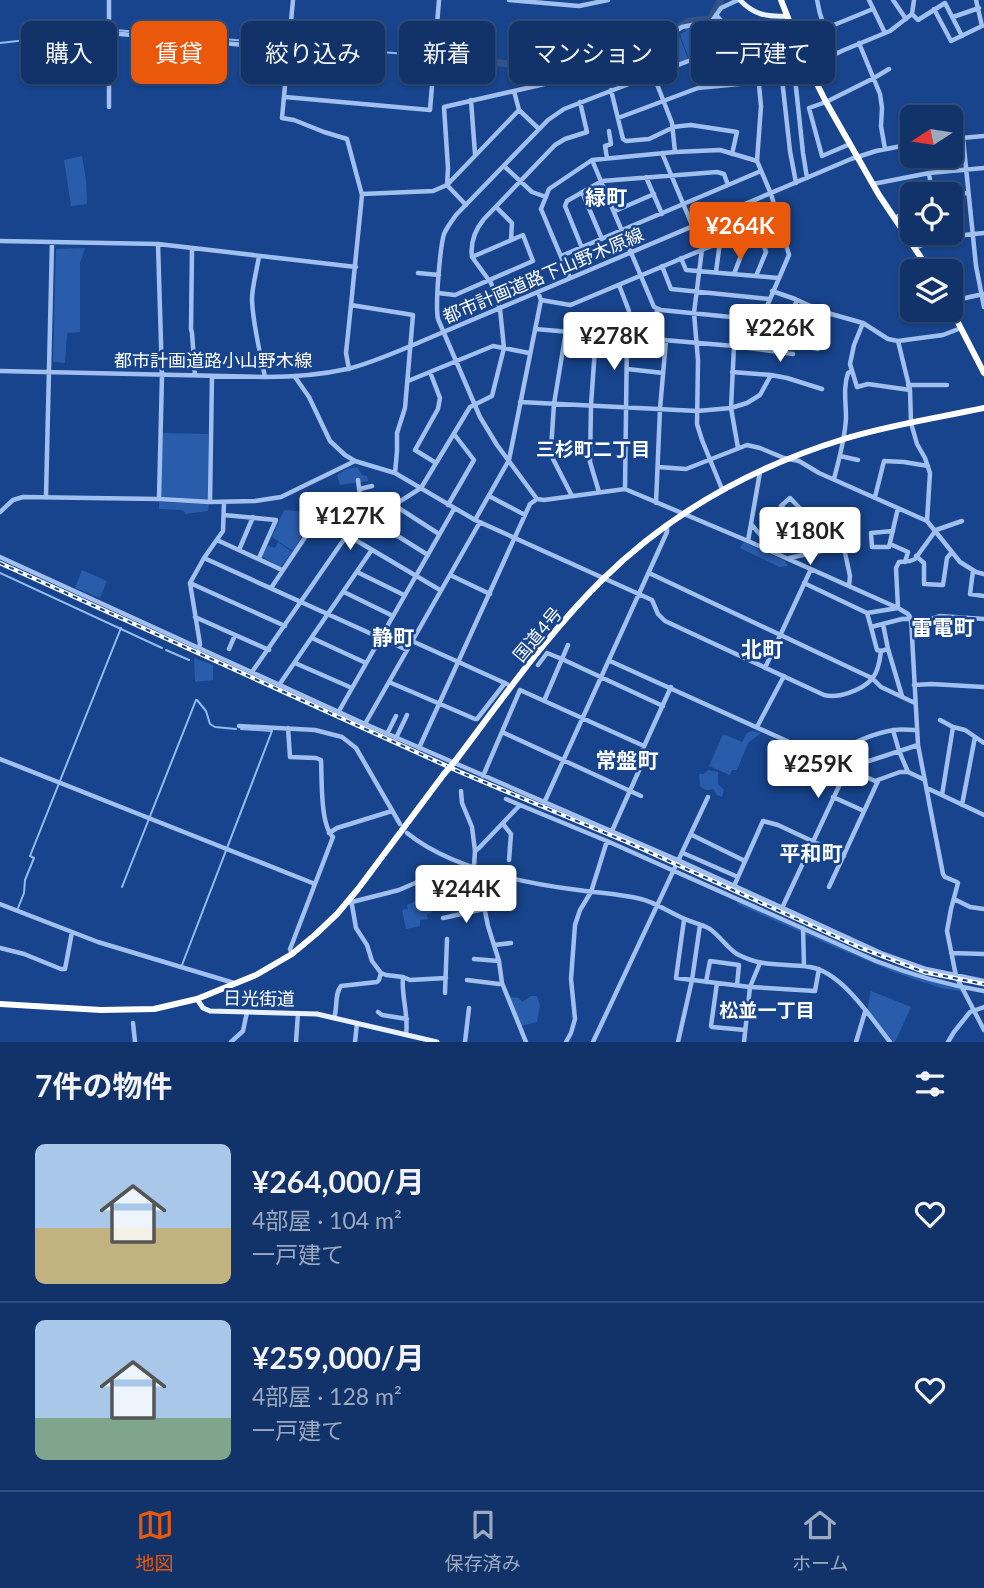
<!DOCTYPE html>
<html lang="ja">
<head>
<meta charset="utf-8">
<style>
  body { margin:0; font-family:Lato,"Noto Sans JP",sans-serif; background:#1a3b6f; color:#f1f3f6; height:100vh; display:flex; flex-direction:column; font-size:26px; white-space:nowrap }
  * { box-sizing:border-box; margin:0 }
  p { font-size:23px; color:#9caac0 }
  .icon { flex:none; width:38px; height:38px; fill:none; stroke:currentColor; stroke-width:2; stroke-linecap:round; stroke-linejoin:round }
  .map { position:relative; height:1042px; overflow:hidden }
  .sheet { display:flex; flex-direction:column; background:#113369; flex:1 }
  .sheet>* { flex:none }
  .top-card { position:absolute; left:21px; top:21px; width:943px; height:63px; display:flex; gap:14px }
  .needle { width:46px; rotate:258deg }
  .fabs { position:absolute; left:900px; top:105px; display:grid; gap:14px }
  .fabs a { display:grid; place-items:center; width:63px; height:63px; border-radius:10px; background:#113369; box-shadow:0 2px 5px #0004,0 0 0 2px #304e7d; font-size:35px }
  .price { position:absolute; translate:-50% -60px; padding:0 16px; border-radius:7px; background:#fff; color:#222; font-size:23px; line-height:46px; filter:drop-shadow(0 2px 4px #0008) }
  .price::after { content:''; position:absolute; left:50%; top:42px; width:21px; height:16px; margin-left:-10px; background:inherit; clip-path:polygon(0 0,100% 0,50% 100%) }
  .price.current { background:#ea580c; color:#fff }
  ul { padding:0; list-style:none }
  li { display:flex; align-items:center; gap:21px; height:175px; padding:0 35px }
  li+li { border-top:2px solid #304e7d }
  li span { display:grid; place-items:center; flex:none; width:196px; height:140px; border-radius:10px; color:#555 }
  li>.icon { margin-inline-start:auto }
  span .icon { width:84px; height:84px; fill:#fffc; stroke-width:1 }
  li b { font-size:30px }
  h2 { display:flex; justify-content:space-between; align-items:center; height:84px; padding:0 35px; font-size:30px }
  .pill { padding:0 24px; border-radius:10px; background:#113369; box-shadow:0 2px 5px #0004,0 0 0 2px #304e7d; font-size:24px; line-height:63px }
  .pill.current { background:#ea580c; color:#fff }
  .tab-bar { display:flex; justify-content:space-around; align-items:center; height:98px; border-top:2px solid #304e7d; background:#113369; font-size:19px; color:#9caac0 }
  .tab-bar a { display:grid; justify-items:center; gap:4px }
  .tab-bar .current { color:#ea580c }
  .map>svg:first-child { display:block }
  .green { fill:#295dab }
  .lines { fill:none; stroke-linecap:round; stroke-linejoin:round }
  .stream { stroke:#93baf2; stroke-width:2 }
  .river { stroke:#325388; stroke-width:7 }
  .minor { stroke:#a1c0ef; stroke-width:4.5 }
  .major { stroke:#e9f0ff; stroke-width:5 }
  .highway { stroke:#fff; stroke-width:6 }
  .rail-casing { stroke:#fff; stroke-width:4.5 }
  .rail { stroke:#17448c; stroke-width:2; stroke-dasharray:5; stroke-linecap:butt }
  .highway-bridge { stroke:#fff; stroke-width:6 }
  .labels { text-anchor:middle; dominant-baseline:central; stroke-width:5; stroke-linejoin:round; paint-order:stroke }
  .street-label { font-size:18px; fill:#fff; stroke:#17448c }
  .neighbourhood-label { font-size:19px; font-weight:bold; fill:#fff; stroke:#17448c }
  .quarter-label { font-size:21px; font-weight:bold; fill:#fff; stroke:#17448c }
</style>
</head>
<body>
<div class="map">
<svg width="984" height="1042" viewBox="0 0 984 1042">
  <rect width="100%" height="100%" fill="#17448c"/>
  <path class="green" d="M717 18 723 25 726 55 689 59 680 34 686 31 685 27 707 24Z
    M679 35 688 59 668 67 660 45Z
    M82 156 86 180 87 204 71 206 64 160Z
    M85 248 80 263V332L67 333 65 363 53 362 56 249Z
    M162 433 208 434V501L161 498Z
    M357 467 362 475 367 476 368 481 340 485 337 475 347 469Z
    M159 502 209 504 208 511 185 514 184 511 181 510 159 509Z
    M284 510 298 511 313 518 293 551 272 537Z
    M278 542 292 552 281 567 262 557 267 545 275 548Z
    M744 542 785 561 788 566 779 567 740 548Z
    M82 570 107 581 100 598 75 588Z
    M194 658 213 665V680L195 682Z
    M752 731 761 733 748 743 737 770H732L730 775 709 766 723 734 742 742 747 733Z
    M708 770 718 772V784L724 790 722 797 717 795 713 789C707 791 704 790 700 786L699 774H704Z
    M429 895 432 913 427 914 428 919 420 920V926L406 929 402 910 408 909 407 905Z
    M738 898 876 961 961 987 964 992 941 988 896 973 825 943 737 904Z
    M871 991 911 1007 895 1042H893L867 1010Z
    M531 996H537L540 1006 537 1022 521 1026 509 997 519 998 522 1002Z"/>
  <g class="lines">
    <path class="stream" d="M0 43 115 30 430 56
      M0 573 162 648
      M166 650 189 660
      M197 700 206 711 210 724 215 727 236 729
      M122 887 196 700
      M18 908 24 893 25 880 34 858 30 856 121 628
      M182 965 272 731 241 729"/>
    <path class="river" d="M430 56 531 66C543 73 557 68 570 71L586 62 622 56 628 49 660 38 689 21 710 19 721 0"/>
    <path class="minor" d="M109 0V107
      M293 0 282 118 294 120 324 132 347 139 362 195 351 305 413 315 405 408 397 433V451L395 473
      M509 0 579 6 608 0
      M817 0C820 19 827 36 836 53
      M869 0 885 33
      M893 0 906 19
      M934 9 951 41 982 26 976 0
      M912 14 914 0
      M716 15 725 25 728 56
      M953 17 979 8
      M824 29 873 9
      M109 33 289 49
      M859 43 880 94 882 108 881 126 885 149
      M643 48 672 123 675 152
      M792 50 803 153 807 178
      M779 52 790 151 796 183
      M808 67 844 50 890 31 912 14 918 20 945 3 962 36
      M611 90 623 139 626 141 649 139 674 127 681 126 691 125 737 132 732 154
      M514 91 519 110 539 129
      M285 97 430 110 439 0
      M471 100 475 154
      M618 118 698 88 759 82
      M963 138 976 266 984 307
      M950 139 984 136
      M850 144 822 156 809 108 826 102 874 78 889 69
      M662 153 702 249 694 313 698 360 697 424 702 440 722 489
      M607 158 605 146 611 144 609 131
      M592 160 654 307 661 310 761 320
      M504 166 532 192 546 197
      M929 173 932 194
      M646 177 662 214
      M873 184 929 173 984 168
      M447 185 448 168 444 107 562 80 578 73 587 66 625 59 631 51 643 48 663 39 682 27 712 21 721 8 738 0
      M447 185 466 205
      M582 192 602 239
      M362 194 433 191 447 185 519 110
      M950 195 968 193
      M496 207 512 223 511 240
      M615 211 654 194
      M895 218 912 208
      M0 241 158 244 356 267
      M158 244 162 375 159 499
      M192 248 191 329 192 333 195 375
      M582 248 565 206 567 201 602 181 717 172 724 174 728 185
      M915 248C937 238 960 235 984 233
      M259 256C257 270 252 286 252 300 253 325 260 352 265 377
      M561 256 761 171
      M681 258 686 270 778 278
      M662 266 671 289 769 299
      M716 272 720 242
      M418 273 439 275
      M734 274 742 253 737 234
      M756 276 766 252 757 226
      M570 278 541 209 549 189 592 160 675 152 720 150 757 161
      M619 285 629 311 627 337 625 489
      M772 291 795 299 824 312 863 323 888 339 898 341 943 335 961 328
      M438 293 455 295 533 261 523 235 472 257
      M541 300 570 305 573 304 778 218
      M950 304 961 299 983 294
      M790 317 797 300
      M863 323 854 345 850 364 857 387 868 384 910 390
      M810 327 805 346 818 349 820 339 817 333 825 313
      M535 329 734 346 793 354
      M566 331 554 404 551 449 552 457 572 496
      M596 334 591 405 590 462 599 492
      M653 339 657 309
      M898 341 910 390 911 423 917 444 925 458 930 473 927 521
      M734 346 731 408 738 448
      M749 348 789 255 771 194 757 161 761 106 756 54
      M777 352 780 337
      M349 369 346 353 351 305
      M627 369 663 373
      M0 371 265 377C293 377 320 375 347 369 372 363 396 352 420 342L851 159 876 151 912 144
      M430 372 440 398 438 409 415 450 436 463
      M732 372 771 375 787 378 822 389
      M295 377 309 397 330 441 345 455 355 461 395 473 475 520 652 600 658 614 665 621 824 695C838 699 862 690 872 679 878 672 880 660 881 651L877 650 871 627
      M408 381 493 346 529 353
      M908 385H947
      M520 402 697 411 731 408 747 403 760 395 771 375
      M840 456 858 460
      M658 467 686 469 747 445 760 448 784 458 799 461 819 473 927 521 960 562 976 572 984 574
      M834 479C839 459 845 439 846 418 846 402 843 388 848 373L852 371
      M358 480 361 504 372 520 428 555
      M360 489 372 486
      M46 496 52 242
      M489 496 525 515
      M875 497 884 461 904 462 928 466
      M537 499 497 445 480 417 438 319C435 305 440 248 444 234 447 227 452 221 456 215L548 120 564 109 691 60 799 48
      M210 502 212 376
      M656 503 660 409 666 340
      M394 505 439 534
      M448 505 474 460 454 434
      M0 512 13 500 23 497 159 499 210 502 255 501 281 497 355 461
      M224 515 276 520 259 558
      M475 520 509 460 541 300 538 292
      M962 521 936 530 915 559 910 561 899 562 896 568 898 608 867 613 871 627 902 619 934 618 940 616 984 619
      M751 524 776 553 784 542 819 533
      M893 531 871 533 872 547H889L898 508
      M841 534 850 576 849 586
      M804 537V527L781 506 790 498 813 522 826 519
      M217 540 282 570
      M766 540 776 530 771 525
      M748 541 760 472
      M890 544 908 552 905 562
      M239 550 253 517
      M916 556 924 563V584L943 585 947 558 952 552
      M0 557 365 724 680 861 881 953 926 969 984 981
      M204 558 407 650
      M789 558 826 550
      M973 571 970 594 984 596
      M357 572 404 595
      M649 573 861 673 872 678 881 687 915 703
      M450 575 490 594
      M190 583 285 626
      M804 583 867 613
      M271 588 310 530 347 535 440 590
      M344 592 393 616
      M195 617 269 650
      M312 638 366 663
      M412 641 507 684
      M568 645 562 659 663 706
      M199 649 200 644 190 583 204 558 223 531 224 502
      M229 649 235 635
      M888 649 902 696
      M881 651 888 649 883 624
      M610 661 875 781 900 772H908L925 780
      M295 663 352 688
      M538 665 547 653 562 659 544 701
      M765 668 811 569
      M252 672 347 535 421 488 470 407 492 396 504 348 500 309 491 283 472 257C470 242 475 230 484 219L555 145 565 139 587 132 580 102
      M389 682 475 719H477L505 683
      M279 685 371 551
      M914 685 931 684 984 687
      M520 690 644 746
      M339 711 454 509
      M940 720 953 727 965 730 984 743
      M365 724 480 522
      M239 726 315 730 342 737 356 748 400 824
      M757 727 784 676
      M288 728 290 757 316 758 321 760C322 778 320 825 333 837L292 944 290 949 292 954
      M893 730 899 751 908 772
      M502 732 641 796
      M387 734 396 716
      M396 738 407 715
      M419 748 530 504 537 499 544 500 625 489 748 541 898 608 908 614 911 618 918 745 943 874 945 877 957 882 958 883 951 909 947 931 956 976 984 1030
      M824 758C844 747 871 733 894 730 901 729 909 730 917 730
      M0 759 315 884
      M863 763 918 745
      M483 776 520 690
      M929 789 984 815
      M461 791 462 803 472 827 475 851 474 866 480 887 488 926 499 961 502 983 526 1042
      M942 795 953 727
      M833 797 864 811
      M506 799 520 805
      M544 803 667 532V525
      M962 805 975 737
      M503 824 511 834 509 860
      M612 831 641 766 639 758 641 753 671 687
      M329 833 337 828 392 811
      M407 833C452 869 522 883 578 890 599 893 621 894 641 899 657 903 670 913 685 919 693 923 702 924 710 929 720 936 727 948 737 954 763 968 784 963 810 967 842 972 871 1018 890 1042
      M692 835 745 861
      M475 851 479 848 520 805 607 841 876 961C912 975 946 985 984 991
      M683 853 738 877
      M734 886 763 821 778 825 844 856
      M829 887 878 781
      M954 899 970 907 984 909
      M349 900 352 905 356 928 367 945 372 961 381 973 386 975 403 977 410 980 446 978
      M352 902 399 890 431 876 466 866
      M0 904 98 942 234 983
      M782 908 847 769
      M443 918 484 909
      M684 920 676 978 750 987 815 991 819 969
      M803 928 804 966
      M494 945 511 943
      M0 948 24 954 61 969H65L72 932
      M951 953 984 954
      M474 959 499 961
      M403 977C401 996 409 1015 406 1035
      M467 980 499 984 502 983
      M706 982 710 961 739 965 737 985
      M717 983 711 1026 712 1027 745 1030
      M445 993 447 939
      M378 1012 382 1015 407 1019
      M334 1018C338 1007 334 995 341 986L377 982 379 980 381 973
      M133 1023 135 1042
      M231 1042 243 1031 247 1012
      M296 1042 298 1013
      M355 1042 357 1023
      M465 1042 469 1008
      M566 1042 571 1033 575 1019 571 979 575 925 580 910 591 892 607 841
      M593 1042 708 797
      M678 1042 692 980 700 925
      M744 1042 750 987 760 963
      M856 1042 865 1012
      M948 1042 954 1032 970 1012 984 1007"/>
    <path class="major" d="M740 0C754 15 767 17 787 16
      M197 999 203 1008 210 1011 317 1014 437 1042"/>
    <path class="highway" d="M781 0 803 56 826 102 879 195 930 271
      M950 307 984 373
      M456 760C503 698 548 633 603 579 671 512 753 467 844 439 889 425 937 418 984 408
      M0 1004 101 1010 154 1009 197 999 256 975 292 954 316 934 337 914 358 889 444 774"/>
    <g class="rail-casing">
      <path id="rail" d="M0 563 460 772 627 842 861 948 924 972 984 984"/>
    </g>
    <use href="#rail" class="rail"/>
    <path class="highway-bridge" d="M444 774 456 760"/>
  </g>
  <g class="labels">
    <g class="street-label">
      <text transform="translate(543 275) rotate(-23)">都市計画道路下山野木原線</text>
      <text x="213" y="360">都市計画道路小山野木線</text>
      <text transform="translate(537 634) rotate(-50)">国道4号</text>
      <text transform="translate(259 998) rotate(1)">日光街道</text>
    </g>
    <g class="neighbourhood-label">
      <text x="593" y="448">三杉町二丁目</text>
      <text x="767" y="1009">松並一丁目</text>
    </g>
    <g class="quarter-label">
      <text x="606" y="196">緑町</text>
      <text x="943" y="626">雷電町</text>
      <text x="393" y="636">静町</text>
      <text x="762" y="648">北町</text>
      <text x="627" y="759">常盤町</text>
      <text x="811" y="852">平和町</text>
    </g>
  </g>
</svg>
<div class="fabs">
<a><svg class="needle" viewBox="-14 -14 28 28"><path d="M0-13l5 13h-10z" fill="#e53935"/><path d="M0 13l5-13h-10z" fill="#9caac0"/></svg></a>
<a><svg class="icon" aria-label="locate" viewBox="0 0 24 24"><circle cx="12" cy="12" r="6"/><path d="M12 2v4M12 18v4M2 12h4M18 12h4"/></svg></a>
<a><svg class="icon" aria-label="layers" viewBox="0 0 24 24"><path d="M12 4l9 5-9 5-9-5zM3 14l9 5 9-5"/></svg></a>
</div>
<b class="price current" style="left:740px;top:262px">¥264K</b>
<b class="price" style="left:780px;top:364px">¥226K</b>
<b class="price" style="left:614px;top:372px">¥278K</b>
<b class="price" style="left:350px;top:552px">¥127K</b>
<b class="price" style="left:810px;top:567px">¥180K</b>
<b class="price" style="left:818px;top:800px">¥259K</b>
<b class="price" style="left:466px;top:925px">¥244K</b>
<div class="top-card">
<a class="pill">購入</a>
<a class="pill current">賃貸</a>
<a class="pill">絞り込み</a>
<a class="pill">新着</a>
<a class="pill">マンション</a>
<a class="pill">一戸建て</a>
</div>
</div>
<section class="sheet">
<h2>7件の物件<svg class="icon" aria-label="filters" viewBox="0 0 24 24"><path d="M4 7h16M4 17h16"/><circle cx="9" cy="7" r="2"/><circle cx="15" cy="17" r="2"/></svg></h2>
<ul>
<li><span style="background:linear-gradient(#a9c7e8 60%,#c2b280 0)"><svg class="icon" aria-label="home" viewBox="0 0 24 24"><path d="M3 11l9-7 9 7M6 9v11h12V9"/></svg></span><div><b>¥264,000/月</b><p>4部屋 · 104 m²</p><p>一戸建て</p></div><svg class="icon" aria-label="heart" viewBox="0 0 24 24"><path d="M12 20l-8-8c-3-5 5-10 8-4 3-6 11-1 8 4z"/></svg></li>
<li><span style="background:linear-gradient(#a9c7e8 70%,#7fa58c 0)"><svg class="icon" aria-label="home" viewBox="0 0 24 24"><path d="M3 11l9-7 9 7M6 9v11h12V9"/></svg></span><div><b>¥259,000/月</b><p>4部屋 · 128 m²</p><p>一戸建て</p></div><svg class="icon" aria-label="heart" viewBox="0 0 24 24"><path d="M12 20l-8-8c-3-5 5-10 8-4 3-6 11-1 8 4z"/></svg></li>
</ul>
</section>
<nav class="tab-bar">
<a class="current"><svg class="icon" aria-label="map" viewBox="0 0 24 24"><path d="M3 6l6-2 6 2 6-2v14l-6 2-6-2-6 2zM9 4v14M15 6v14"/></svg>地図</a>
<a><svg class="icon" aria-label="saved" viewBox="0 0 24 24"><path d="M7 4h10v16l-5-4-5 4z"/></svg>保存済み</a>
<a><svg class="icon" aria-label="home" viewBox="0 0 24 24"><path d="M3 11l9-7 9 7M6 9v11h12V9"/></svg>ホーム</a>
</nav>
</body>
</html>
